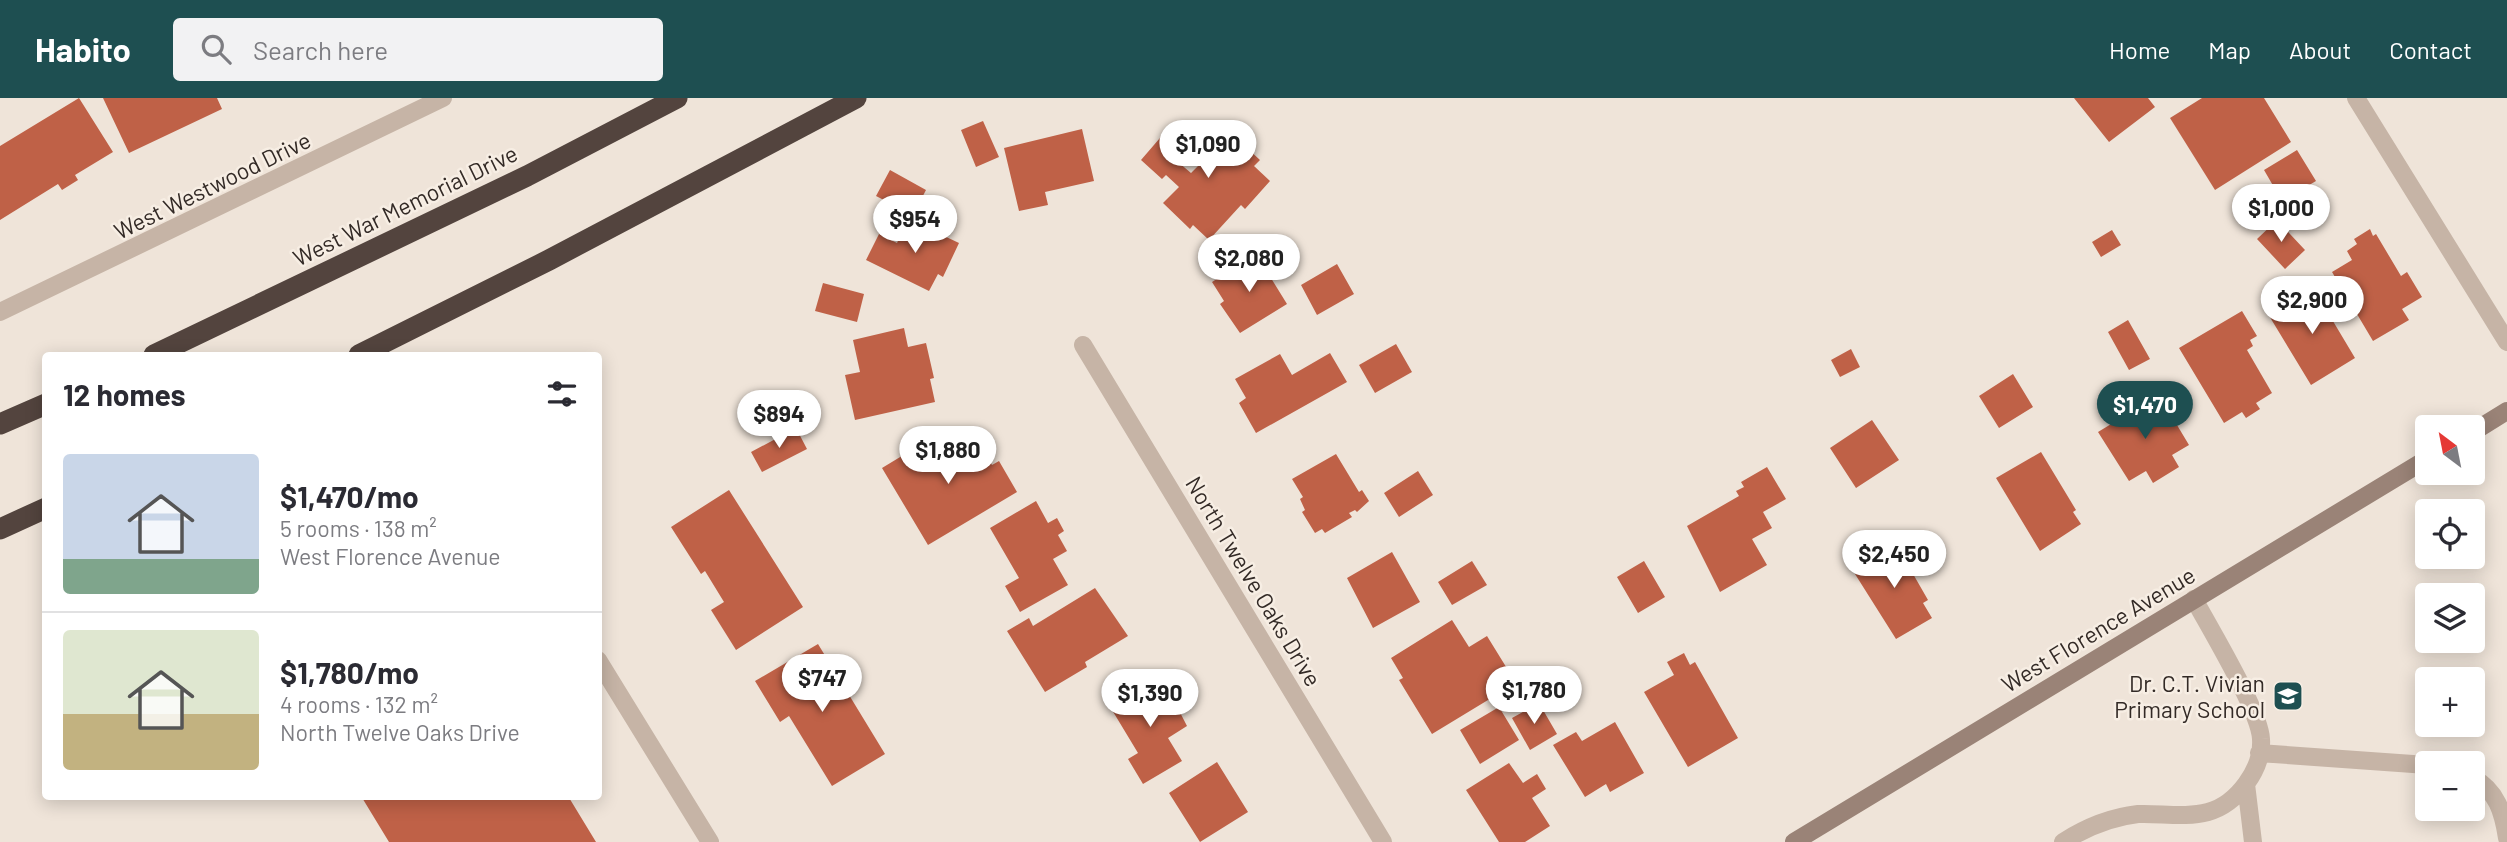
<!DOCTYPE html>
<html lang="en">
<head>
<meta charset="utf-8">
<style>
  body { margin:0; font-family:Barlow,sans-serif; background:#f2f2f3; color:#2b2b33; height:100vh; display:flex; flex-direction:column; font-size:26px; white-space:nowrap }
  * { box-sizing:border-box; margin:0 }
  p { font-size:23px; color:#7c7c81 }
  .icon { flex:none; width:38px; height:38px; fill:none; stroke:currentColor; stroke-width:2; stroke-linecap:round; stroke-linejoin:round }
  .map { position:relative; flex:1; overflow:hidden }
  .sheet { position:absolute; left:42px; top:254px; width:560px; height:448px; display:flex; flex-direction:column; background:#fff; border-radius:7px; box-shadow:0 4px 18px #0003 }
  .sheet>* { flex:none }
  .needle { width:46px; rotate:328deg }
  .tools { position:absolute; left:2415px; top:317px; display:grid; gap:14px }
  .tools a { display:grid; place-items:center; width:70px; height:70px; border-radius:7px; background:#fff; box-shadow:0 4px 18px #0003; font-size:35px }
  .price { position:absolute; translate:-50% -60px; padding:0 16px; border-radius:24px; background:#fff; color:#222; font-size:23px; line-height:46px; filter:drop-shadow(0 2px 4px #0008) }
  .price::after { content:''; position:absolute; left:50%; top:42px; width:21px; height:16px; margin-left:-10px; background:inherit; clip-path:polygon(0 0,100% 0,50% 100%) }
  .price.active { background:#1e4f51; color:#fff }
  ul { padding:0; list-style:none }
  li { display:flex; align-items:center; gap:21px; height:175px; padding:0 21px }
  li+li { border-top:2px solid #e1e1e2 }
  li span { display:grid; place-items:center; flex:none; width:196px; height:140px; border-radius:7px; color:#555 }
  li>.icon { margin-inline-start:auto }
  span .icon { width:84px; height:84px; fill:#fffc; stroke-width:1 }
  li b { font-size:30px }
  h2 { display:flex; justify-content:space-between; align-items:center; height:84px; padding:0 21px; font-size:30px }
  header { display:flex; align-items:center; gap:42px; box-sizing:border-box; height:98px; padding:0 35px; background:#1e4f51; color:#fff }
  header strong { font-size:33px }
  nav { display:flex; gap:38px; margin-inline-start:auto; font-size:24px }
  .search { width:490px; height:63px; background:#f2f2f3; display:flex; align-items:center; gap:18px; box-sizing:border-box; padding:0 24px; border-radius:7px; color:#7c7c81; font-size:26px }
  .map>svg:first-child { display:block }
  .building { fill:#bf6147 }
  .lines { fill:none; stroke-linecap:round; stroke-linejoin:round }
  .lane { stroke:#c6b4a6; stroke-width:18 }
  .street { stroke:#c6b4a6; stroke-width:18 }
  .secondary { stroke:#9a8377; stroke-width:18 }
  .highway { stroke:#53443e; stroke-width:21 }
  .labels { text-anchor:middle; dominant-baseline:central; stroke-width:5; stroke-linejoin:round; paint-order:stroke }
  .street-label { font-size:23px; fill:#332a26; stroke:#f7eee4 }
  .poi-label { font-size:23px; fill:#332a26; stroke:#f7eee4; text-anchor:end }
</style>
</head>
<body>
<header>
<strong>Habito</strong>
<div class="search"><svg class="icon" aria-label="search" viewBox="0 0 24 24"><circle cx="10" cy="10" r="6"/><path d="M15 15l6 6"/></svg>Search here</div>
<nav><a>Home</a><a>Map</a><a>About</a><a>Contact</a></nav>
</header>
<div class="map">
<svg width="2507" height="744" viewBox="0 0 2507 744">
  <rect width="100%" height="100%" fill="#efe4d9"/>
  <path class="building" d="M79 0 113 54 75 77 78 82 62 92 58 86 0 122V48Z
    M103 0H217L222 11 129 55Z
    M2074 0H2148L2155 9 2109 44Z
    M2202 0H2264L2291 44 2215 92 2170 20Z
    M983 23 999 59 976 69 961 32Z
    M1222 27 1260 62 1254 68 1270 83 1245 111 1241 107 1209 142 1193 127 1190 131 1163 105 1179 89 1166 77 1162 81 1141 62 1166 33 1188 53 1178 64 1191 75 1200 66 1193 60Z
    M1082 31 1094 83 1045 94 1048 107 1019 113 1004 50Z
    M2297 52 2316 83 2282 103 2264 72Z
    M890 72 926 92 913 117 876 98Z
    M908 121 959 145 943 179 938 176 929 193 866 162 879 136 897 145Z
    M2277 122 2305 152 2285 171 2257 141Z
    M2370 131 2373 138 2376 136 2401 178 2407 174 2422 199 2402 211 2409 222 2373 243 2332 174 2352 162 2347 153 2357 146 2354 141Z
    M2112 132 2121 147 2101 159 2092 144Z
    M1256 156 1287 206 1240 235 1220 206 1224 203 1212 184Z
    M1337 166 1354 196 1317 217 1301 187Z
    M823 185 864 196 857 224 815 213Z
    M2312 188 2355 260 2311 287 2268 216Z
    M2242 213 2257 238 2250 242 2253 248 2247 252 2272 295 2256 305 2260 311 2246 320 2242 314 2224 325 2179 250Z
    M2128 222 2150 261 2129 272 2108 234Z
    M904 230 908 249 926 245 934 280 930 281 935 304 855 322 845 277 860 274 853 242Z
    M1396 246 1412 274 1375 295 1359 267Z
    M1851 251 1860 269 1840 279 1831 262Z
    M1330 255 1347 284 1256 335 1239 305 1246 300 1235 281 1280 256 1292 277Z
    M2013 276 2033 309 1999 330 1979 298Z
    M2159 297 2189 347 2172 357 2179 369 2153 385 2146 373 2129 383 2098 334Z
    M1872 322 1899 362 1856 390 1830 350Z
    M796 330 807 351 762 374 751 354Z
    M959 333 970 351 979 346 992 367 999 363 1017 394 928 447 882 370 915 350 920 357Z
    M2041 354 2076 412 2073 414 2081 426 2040 453 1996 380Z
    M1336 356 1359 394 1362 392 1369 403 1357 414 1355 412 1349 415 1352 419 1325 435 1322 431 1315 435 1302 414 1305 412 1300 401 1303 399 1292 381Z
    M1767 369 1786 401 1763 414 1772 430 1752 441 1767 467 1720 494 1687 428 1739 398 1736 393 1744 389 1741 384Z
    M1418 373 1433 397 1399 419 1384 395Z
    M729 392 803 509 736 552 711 512 724 504 705 473 701 476 671 429Z
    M1036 403 1048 425 1057 420 1064 433 1058 437 1067 453 1053 461 1068 487 1020 514 1005 488 1019 480 990 430Z
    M1893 441 1928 502 1923 505 1932 520 1896 541 1855 476 1870 468 1864 458Z
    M1392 454 1420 504 1373 530 1347 480Z
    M1472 463 1487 487 1452 507 1438 484Z
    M1644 463 1665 499 1638 515 1617 479Z
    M1095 490 1128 538 1085 564 1087 569 1045 594 1007 533 1029 520 1033 528Z
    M1452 522 1469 549 1487 538 1516 585 1432 636 1399 582 1403 580 1391 560Z
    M818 546 885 656 832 688 789 618 780 624 755 583Z
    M1684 555 1690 567 1695 564 1738 640 1688 669 1644 594 1674 577 1667 564Z
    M1153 581 1165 601 1171 597 1187 628 1168 640 1182 663 1143 686 1128 661 1138 655 1109 607Z
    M1539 605 1557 636 1530 652 1512 620Z
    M1499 609 1519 642 1480 666 1460 632Z
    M1615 624 1644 675 1610 694 1606 686 1585 699 1553 647 1576 634 1582 643Z
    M1217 664 1248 714 1200 744 1169 695Z
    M1509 665 1523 685 1537 676 1546 691 1532 700 1550 728 1525 744H1499L1466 692Z
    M361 698H568L596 744H389Z"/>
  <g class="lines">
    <path class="lane" d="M2259 655 2427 667
      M2473 680C2497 693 2503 714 2507 740
      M2246 686 2253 744
      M2063 744C2085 730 2111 719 2138 716 2160 715 2186 720 2208 714 2237 706 2263 671 2261 641 2260 613 2209 529 2194 501"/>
    <path class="street" d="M2356 0 2507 244
      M0 214 443 0
      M1083 247 1383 744
      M598 562 710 744"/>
    <path class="secondary" d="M2473 334 2507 313
      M1794 744 2427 361"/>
    <path class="highway" d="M154 257 527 78 677 0
      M359 257 549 162 856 0
      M0 326 46 306
      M0 431 46 410"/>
  </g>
  <defs>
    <g id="school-square" transform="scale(1.575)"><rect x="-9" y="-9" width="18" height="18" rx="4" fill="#1e4f51" stroke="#f7eee4"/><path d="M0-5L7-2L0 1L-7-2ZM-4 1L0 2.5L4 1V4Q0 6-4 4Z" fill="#fff"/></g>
  </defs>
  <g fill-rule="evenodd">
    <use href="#school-square" x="2288" y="598"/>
  </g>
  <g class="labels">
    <g class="street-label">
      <text transform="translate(212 87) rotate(-26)">West Westwood Drive</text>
      <text transform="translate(405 107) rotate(-26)">West War Memorial Drive</text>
      <text transform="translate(1254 483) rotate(59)">North Twelve Oaks Drive</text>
      <text transform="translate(2098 531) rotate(-31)">West Florence Avenue</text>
    </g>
    <g class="poi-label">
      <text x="2265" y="585">Dr. C.T. Vivian<tspan x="2265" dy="26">Primary School</tspan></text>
    </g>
  </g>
</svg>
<div class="tools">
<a><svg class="needle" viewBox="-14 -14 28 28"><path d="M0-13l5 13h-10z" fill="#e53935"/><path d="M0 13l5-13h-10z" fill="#7c7c81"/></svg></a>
<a><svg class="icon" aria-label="locate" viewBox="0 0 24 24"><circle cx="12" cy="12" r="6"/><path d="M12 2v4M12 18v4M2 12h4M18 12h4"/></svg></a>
<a><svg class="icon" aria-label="layers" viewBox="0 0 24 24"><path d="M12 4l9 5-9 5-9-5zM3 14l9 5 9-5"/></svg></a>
<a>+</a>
<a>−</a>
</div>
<b class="price" style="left:1208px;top:82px">$1,090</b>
<b class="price" style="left:2281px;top:146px">$1,000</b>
<b class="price" style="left:915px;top:157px">$954</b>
<b class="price" style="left:1249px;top:196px">$2,080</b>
<b class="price" style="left:2312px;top:238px">$2,900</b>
<b class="price active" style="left:2145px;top:343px">$1,470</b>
<b class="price" style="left:779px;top:352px">$894</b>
<b class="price" style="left:948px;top:388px">$1,880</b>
<b class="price" style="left:1894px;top:492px">$2,450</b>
<b class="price" style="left:822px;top:616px">$747</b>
<b class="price" style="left:1534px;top:628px">$1,780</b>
<b class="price" style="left:1150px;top:631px">$1,390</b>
<section class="sheet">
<h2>12 homes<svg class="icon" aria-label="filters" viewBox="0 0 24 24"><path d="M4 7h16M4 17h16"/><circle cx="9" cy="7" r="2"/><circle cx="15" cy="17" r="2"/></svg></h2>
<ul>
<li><span style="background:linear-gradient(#c9d6e8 75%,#7fa58c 0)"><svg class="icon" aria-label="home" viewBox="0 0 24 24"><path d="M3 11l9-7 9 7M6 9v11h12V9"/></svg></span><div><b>$1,470/mo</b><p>5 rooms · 138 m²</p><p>West Florence Avenue</p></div></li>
<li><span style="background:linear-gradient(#dfe7d0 60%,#c2b280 0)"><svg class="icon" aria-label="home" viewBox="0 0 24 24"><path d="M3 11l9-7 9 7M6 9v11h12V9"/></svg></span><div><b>$1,780/mo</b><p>4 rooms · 132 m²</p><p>North Twelve Oaks Drive</p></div></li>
</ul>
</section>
</div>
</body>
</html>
